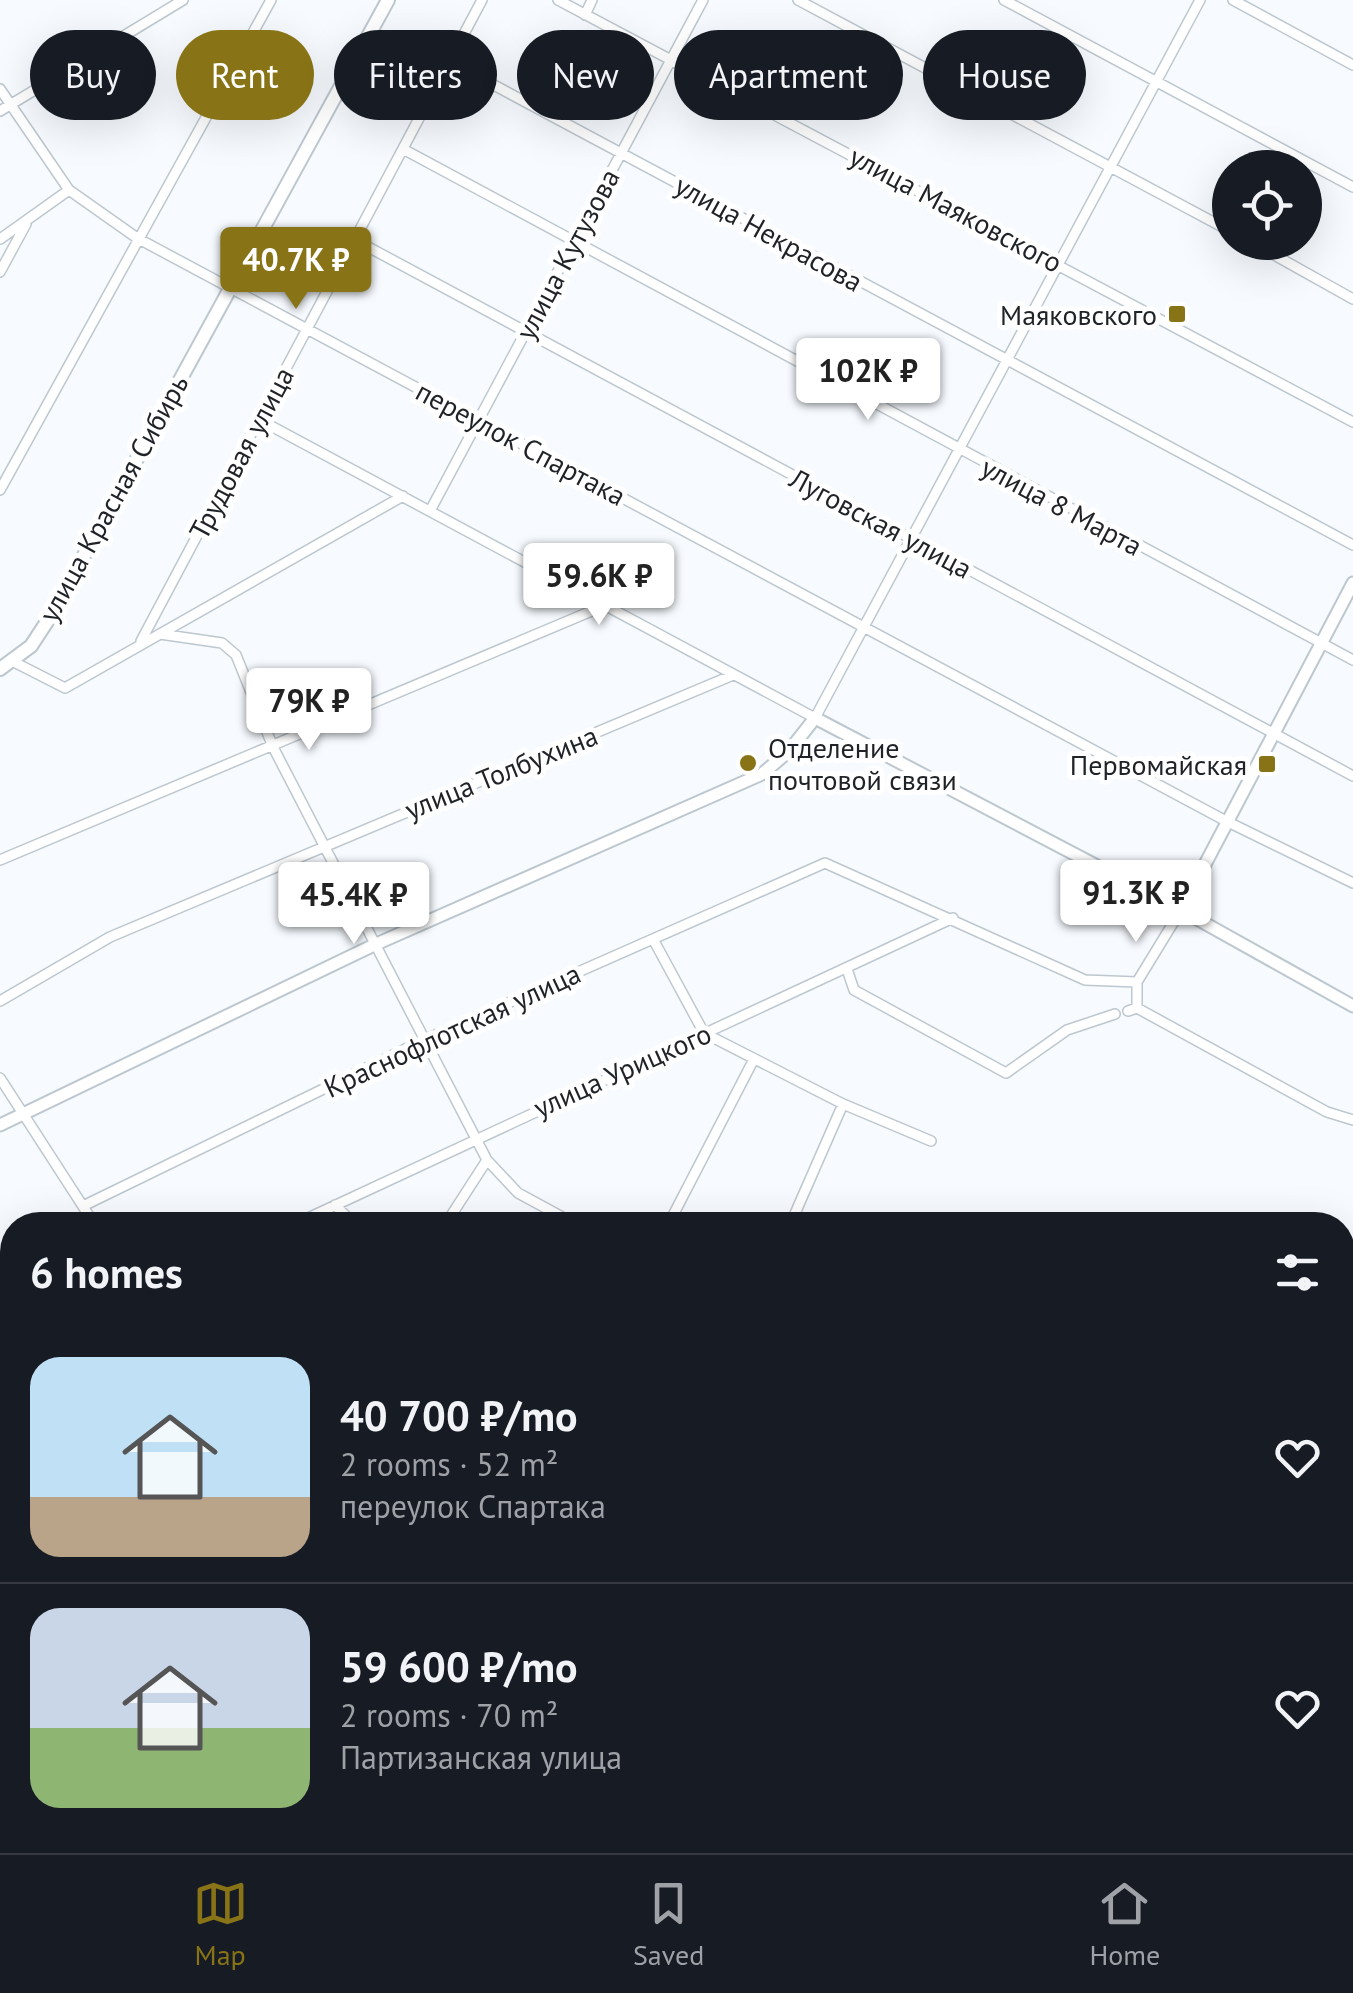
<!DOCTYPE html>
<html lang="en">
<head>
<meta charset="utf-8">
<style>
  body { margin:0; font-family:"PT Sans",sans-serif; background:#242831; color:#f1f3f6; height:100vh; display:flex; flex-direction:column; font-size:38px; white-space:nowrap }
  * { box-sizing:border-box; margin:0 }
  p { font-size:32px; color:#9ea1a6 }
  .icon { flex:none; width:55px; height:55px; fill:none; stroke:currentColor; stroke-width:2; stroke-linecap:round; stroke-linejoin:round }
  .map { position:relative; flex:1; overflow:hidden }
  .details { position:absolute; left:0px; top:1212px; width:1355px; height:642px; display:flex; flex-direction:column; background:#171b24; border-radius:40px 40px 0 0; box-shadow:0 10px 40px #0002 }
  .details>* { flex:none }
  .top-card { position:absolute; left:30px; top:30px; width:1295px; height:90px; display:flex; gap:20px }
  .buttons { position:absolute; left:1212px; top:150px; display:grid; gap:20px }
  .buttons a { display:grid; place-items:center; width:110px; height:110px; border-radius:50%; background:#171b24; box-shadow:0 10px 40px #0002; font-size:50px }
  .price { position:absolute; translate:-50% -85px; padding:0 22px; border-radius:10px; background:#fff; color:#222; font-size:32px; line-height:65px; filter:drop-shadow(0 2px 5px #0008) }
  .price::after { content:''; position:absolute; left:50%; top:60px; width:30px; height:22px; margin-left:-15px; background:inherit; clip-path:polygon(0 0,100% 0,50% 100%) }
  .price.selected { background:#887316; color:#fff }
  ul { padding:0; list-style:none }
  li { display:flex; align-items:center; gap:30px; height:250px; padding:0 30px }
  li+li { border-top:2px solid #363941 }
  li span { display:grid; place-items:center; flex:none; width:280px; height:200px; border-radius:30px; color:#555 }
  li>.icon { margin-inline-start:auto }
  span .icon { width:120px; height:120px; fill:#fffc; stroke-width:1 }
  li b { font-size:42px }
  h2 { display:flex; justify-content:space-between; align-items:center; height:120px; padding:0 30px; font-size:42px }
  .chip { padding:0 35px; border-radius:45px; background:#171b24; box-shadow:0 10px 40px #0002; font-size:35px; line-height:90px }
  .chip.selected { background:#887316; color:#fff }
  .dock { display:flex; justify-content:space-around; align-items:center; height:140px; border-top:2px solid #363941; background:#171b24; font-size:28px; color:#9ea1a6 }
  .dock a { display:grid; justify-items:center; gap:5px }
  .dock .selected { color:#887316 }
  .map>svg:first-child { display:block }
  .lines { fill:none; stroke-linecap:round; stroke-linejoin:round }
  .minor-casing { stroke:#bdc7cf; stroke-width:12 }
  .tertiary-casing { stroke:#bdc7cf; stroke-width:15 }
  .secondary-casing { stroke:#bdc7cf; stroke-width:16 }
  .minor { stroke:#fff; stroke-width:9 }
  .tertiary { stroke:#fff; stroke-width:11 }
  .secondary { stroke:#fff; stroke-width:12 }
  .poi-dot { fill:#887316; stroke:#fff; stroke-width:4 }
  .labels { text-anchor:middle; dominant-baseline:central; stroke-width:10; stroke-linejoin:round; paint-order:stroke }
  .street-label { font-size:28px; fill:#1f2226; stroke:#fff }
  .poi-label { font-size:28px; fill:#1f2226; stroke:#fff; text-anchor:end }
</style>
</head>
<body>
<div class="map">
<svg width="1353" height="1853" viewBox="0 0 1353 1853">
  <rect width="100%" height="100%" fill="#f7fbff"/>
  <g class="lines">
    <g class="minor-casing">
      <path id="minor" d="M558 0 1353 422
        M798 0 1230 231
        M1004 0 1353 187
        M1233 0 1353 65
        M585 15 592 0
        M449 61 1353 545
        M0 89 69 190 137 238 1226 821 1353 883
        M0 111 183 0
        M403 149 1353 660
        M0 239 69 190
        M357 241 1353 776
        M1251 242 1353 299
        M0 272 26 224
        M258 419 815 718 1200 0
        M0 490 271 0
        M431 509 703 0
        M160 634 222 643 236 655 273 747 487 1160 518 1193 577 1225
        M141 641 482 0
        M12 661 65 688 403 496
        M0 860 601 607
        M653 939 704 1033 843 1104 931 1141
        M847 969 854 990 1006 1073 1067 1030 1115 1014
        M0 1001 110 937 733 675
        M1137 1008 1327 1112 1353 1120
        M1128 1011 1137 1008V982L1181 910
        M0 1078 95 1225
        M335 1205 355 1225
        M83 1206 422 1041 825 863 1085 980 1137 982
        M293 1225 953 918
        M445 1225 487 1160
        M668 1225 754 1059
        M790 1225 843 1104
        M905 1225 909 1223
        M0 1283 12 1302
        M0 1363 12 1357
        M0 1648 12 1640
        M108 1842 115 1853
        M239 1842 246 1853
        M365 1842 372 1853
        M484 1842 490 1853
        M634 1842 641 1853"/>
    </g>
    <g class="tertiary-casing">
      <path id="tertiary" d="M1181 910 1353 583
        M0 1125 374 945 762 774 789 751 815 718 1181 910 1353 1006"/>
    </g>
    <g class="secondary-casing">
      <path id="secondary" d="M0 669 31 646 52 614 388 0"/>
    </g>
    <use href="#minor" class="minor"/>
    <use href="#tertiary" class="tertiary"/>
    <use href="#secondary" class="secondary"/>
  </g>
  <g class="poi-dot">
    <rect x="1167" y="304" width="20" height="20" rx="5"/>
    <circle cx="748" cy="763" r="10"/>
    <rect x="1257" y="754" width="20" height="20" rx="5"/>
  </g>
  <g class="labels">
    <g class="street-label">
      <text transform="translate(956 209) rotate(28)">улица Маяковского</text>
      <text transform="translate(769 233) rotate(29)">улица Некрасова</text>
      <text transform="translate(567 254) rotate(-62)">улица Кутузова</text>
      <text transform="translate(521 443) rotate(28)">переулок Спартака</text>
      <text transform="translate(241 453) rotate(-62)">Трудовая улица</text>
      <text transform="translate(113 498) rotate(-61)">улица Красная Сибирь</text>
      <text transform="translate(1062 506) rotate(28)">улица 8 Марта</text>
      <text transform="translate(881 523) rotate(28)">Луговская улица</text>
      <text transform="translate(501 772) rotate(-22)">улица Толбухина</text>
      <text transform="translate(452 1030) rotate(-25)">Краснофлотская улица</text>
      <text transform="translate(622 1070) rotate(-24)">улица Урицкого</text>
    </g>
    <g class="poi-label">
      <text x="1157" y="314">Маяковского</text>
      <text x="768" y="747" text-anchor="start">Отделение<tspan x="768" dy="32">почтовой связи</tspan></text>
      <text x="1247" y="764">Первомайская</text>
    </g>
  </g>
</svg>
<div class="buttons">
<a><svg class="icon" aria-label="locate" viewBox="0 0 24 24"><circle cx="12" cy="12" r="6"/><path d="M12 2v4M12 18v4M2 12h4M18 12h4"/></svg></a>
</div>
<b class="price selected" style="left:296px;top:312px">40.7K ₽</b>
<b class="price" style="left:868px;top:423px">102K ₽</b>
<b class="price" style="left:599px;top:628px">59.6K ₽</b>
<b class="price" style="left:309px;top:753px">79K ₽</b>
<b class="price" style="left:1136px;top:945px">91.3K ₽</b>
<b class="price" style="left:354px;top:947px">45.4K ₽</b>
<div class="top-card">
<a class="chip">Buy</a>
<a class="chip selected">Rent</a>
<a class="chip">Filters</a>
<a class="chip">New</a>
<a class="chip">Apartment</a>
<a class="chip">House</a>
</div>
<section class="details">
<h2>6 homes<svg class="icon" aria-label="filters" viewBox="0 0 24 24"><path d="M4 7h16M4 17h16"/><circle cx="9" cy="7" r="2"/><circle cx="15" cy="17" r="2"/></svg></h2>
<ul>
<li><span style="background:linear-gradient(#bfe0f5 70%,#b9a48a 0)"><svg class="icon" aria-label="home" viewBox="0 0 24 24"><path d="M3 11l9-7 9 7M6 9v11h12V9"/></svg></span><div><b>40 700 ₽/mo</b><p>2 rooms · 52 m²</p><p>переулок Спартака</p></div><svg class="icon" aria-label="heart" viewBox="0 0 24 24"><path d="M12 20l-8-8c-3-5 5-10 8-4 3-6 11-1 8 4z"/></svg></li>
<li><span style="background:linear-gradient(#c9d6e8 60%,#8fb573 0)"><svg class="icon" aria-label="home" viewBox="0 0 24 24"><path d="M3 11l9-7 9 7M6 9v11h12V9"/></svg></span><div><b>59 600 ₽/mo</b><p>2 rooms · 70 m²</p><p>Партизанская улица</p></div><svg class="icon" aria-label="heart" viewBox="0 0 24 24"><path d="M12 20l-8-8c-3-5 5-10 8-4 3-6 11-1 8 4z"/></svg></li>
</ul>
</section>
</div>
<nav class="dock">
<a class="selected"><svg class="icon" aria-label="map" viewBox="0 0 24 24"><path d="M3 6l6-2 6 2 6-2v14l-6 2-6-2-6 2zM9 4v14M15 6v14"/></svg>Map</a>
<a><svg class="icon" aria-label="saved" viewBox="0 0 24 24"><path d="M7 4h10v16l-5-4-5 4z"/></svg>Saved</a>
<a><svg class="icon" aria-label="home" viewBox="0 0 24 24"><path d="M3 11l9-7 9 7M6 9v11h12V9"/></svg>Home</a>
</nav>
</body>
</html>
